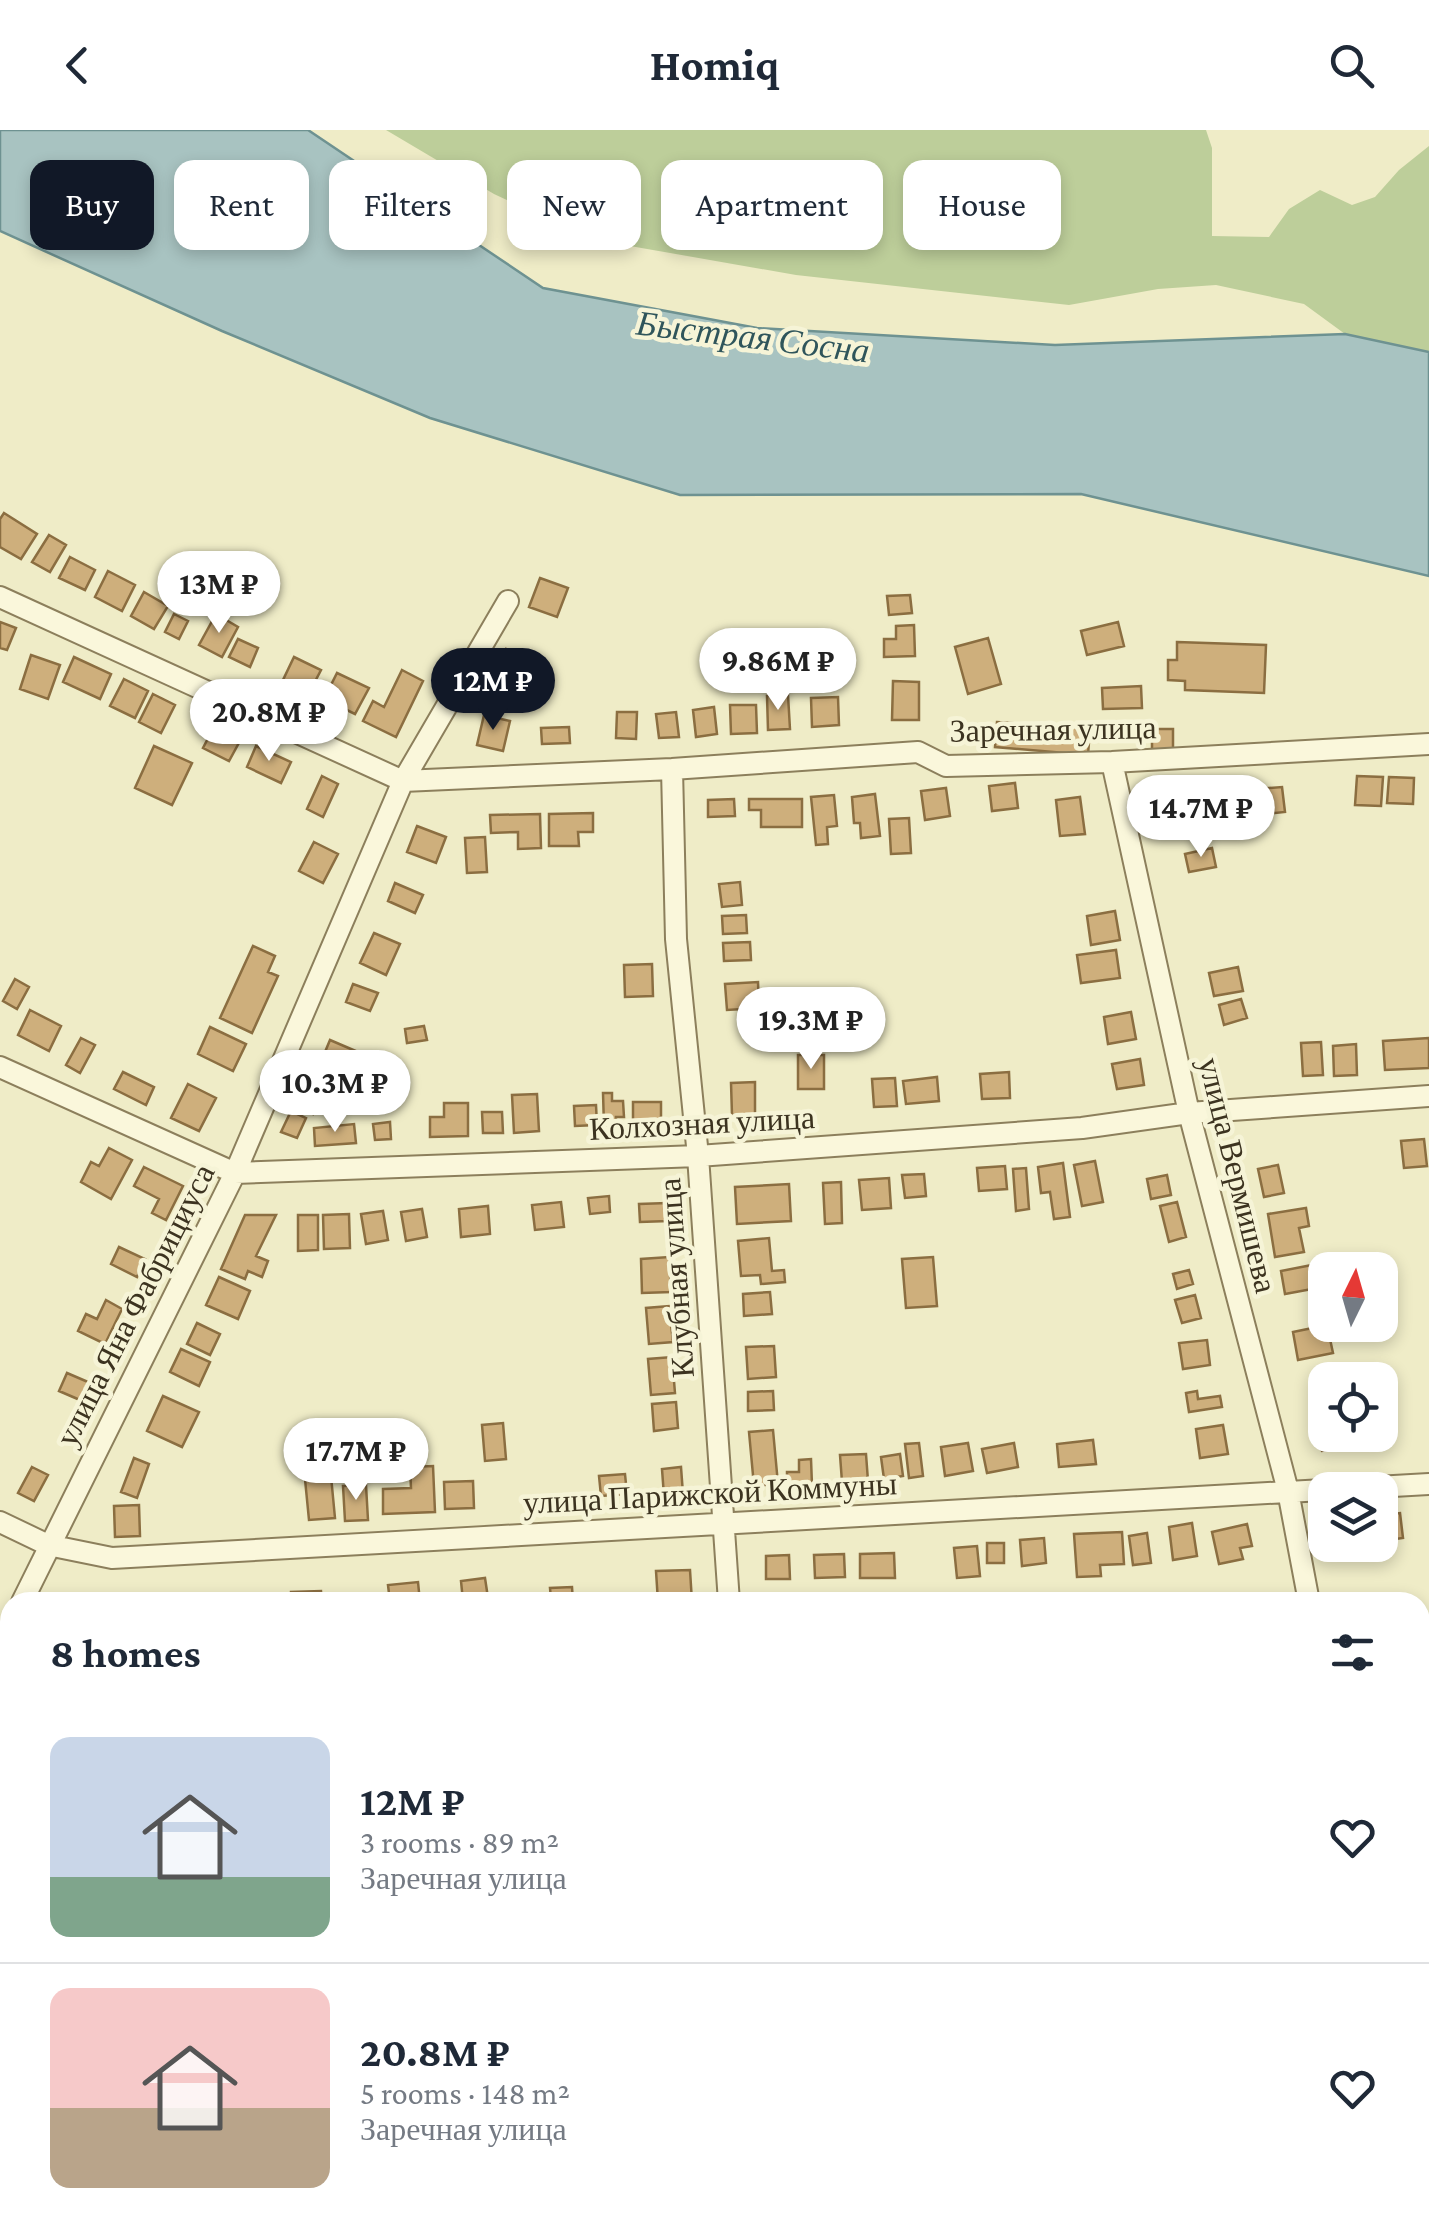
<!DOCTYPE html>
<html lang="en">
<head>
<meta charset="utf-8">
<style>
  body { margin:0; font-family:"Crimson Pro",serif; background:#f6f6f7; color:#1f2937; height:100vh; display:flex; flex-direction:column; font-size:38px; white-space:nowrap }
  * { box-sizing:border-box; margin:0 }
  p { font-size:32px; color:#747a83 }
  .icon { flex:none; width:55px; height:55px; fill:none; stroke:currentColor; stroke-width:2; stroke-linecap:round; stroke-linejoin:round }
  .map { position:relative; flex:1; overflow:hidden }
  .side { position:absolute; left:0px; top:1462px; width:1430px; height:642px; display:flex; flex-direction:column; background:#fff; border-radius:30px 30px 0 0; box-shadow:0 5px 15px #0003 }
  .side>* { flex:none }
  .top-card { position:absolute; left:30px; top:30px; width:1370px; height:90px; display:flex; gap:20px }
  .needle { width:65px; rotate:5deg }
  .fabs { position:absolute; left:1308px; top:1122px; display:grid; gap:20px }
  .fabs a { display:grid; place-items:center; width:90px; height:90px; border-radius:20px; background:#fff; box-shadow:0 5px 15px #0003; font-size:50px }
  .price { position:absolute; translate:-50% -85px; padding:0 22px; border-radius:35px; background:#fff; color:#222; font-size:32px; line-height:65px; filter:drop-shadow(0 2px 5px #0008) }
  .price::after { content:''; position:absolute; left:50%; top:60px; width:30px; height:22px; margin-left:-15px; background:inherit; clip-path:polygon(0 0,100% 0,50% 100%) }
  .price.current { background:#111827; color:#fff }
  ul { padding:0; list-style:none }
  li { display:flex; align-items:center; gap:30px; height:250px; padding:0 50px }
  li+li { border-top:2px solid #e0e1e3 }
  li span { display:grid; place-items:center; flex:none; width:280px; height:200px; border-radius:20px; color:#555 }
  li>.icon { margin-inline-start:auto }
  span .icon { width:120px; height:120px; fill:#fffc; stroke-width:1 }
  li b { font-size:42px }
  h2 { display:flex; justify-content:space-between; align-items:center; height:120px; padding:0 50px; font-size:42px }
  .chip { padding:0 35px; border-radius:20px; background:#fff; box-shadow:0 5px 15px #0003; font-size:35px; line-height:90px }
  .chip.current { background:#111827; color:#fff }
  header { display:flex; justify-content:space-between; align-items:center; height:130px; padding:0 50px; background:#fff; font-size:45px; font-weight:700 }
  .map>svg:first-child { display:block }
  .green { fill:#bdce9a }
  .water { fill:#a8c3c1; stroke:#6e9291; stroke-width:2.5 }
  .building { fill:#ceaf7c; stroke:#8b6e41; stroke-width:2.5 }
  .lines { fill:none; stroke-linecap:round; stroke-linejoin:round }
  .minor-casing { stroke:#8c7f5c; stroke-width:24 }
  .minor { stroke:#faf7db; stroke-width:20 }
  .labels { text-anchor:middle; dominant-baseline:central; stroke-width:9; stroke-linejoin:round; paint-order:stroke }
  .street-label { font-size:32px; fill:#3c3320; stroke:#f6f4d7 }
  .water-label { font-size:35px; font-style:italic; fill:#2f555b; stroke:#f6f4d7 }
</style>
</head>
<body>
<header><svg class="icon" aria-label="back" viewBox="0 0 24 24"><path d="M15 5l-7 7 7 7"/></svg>Homiq<svg class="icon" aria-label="search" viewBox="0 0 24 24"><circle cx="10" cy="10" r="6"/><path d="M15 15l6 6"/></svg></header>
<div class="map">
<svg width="1429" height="2103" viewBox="0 0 1429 2103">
  <rect width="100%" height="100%" fill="#efecc7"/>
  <path class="green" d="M386 0H1206L1212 18V106L1269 107 1289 79 1320 60 1352 75 1375 67 1399 40 1429 16V222L1345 204 1304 174 1216 155 1158 159 1069 175 796 145 590 109 494 64Z"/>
  <path class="water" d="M0 0H308L543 158 757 198 1055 215 1345 204 1429 222V446L1081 364 680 365 430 288 222 201 0 101Z"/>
  <path class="building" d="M4 383 37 404 21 429 0 417V389Z
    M49 405 66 415 50 442 32 432Z
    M70 427 95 440 85 460 59 448Z
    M108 441 135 455 122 481 95 467Z
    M540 448 568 458 557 487 529 477Z
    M144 462 168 476 154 499 131 486Z
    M910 465 912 483 889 485 887 466Z
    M174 484 188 491 179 509 165 502Z
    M216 484 238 497 222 527 199 515Z
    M0 492 16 498 7 520 0 518Z
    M1118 492 1124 516 1087 525 1081 501Z
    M914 495 915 526 884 527V509H896V496Z
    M988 508 1001 554 968 564 955 517Z
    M238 509 258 518 250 537 229 527Z
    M1177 512 1266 515 1264 563 1185 560V551L1168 550V530H1177Z
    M506 519 536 533 526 554 496 539Z
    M31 525 60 535 48 569 20 559Z
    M74 527 111 544 100 569 63 552Z
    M294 527 321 540 309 563 283 550Z
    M402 540 423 551 396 607 363 591 373 571 384 577Z
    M337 543 369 558 355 584 324 569Z
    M124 549 148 561 135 588 110 576Z
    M893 551 919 552V590H892Z
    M1141 556 1142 578 1103 579 1102 558Z
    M153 564 175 575 161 603 139 592Z
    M788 565 790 599 768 600 767 566Z
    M838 567 839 595 812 597 811 568Z
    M730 575H756L757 603 731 604Z
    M714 577 717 604 696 607 693 580Z
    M617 582H637L636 609 616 608Z
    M676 582 679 607 659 608 656 584Z
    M484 585 510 591 503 621 477 615Z
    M997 592 1090 599 1088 625 995 617Z
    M215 595 241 609 229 631 203 618Z
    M569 597 570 613 542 614 541 598Z
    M1152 599H1173V620H1152Z
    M154 616 192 633 172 675 135 658Z
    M256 616 291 632 281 653 247 637Z
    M322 646 338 654 323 687 307 679Z
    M1357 646 1383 647 1381 676 1355 675Z
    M1389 647 1414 648 1413 674 1387 673Z
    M1015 653 1018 678 992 681 989 656Z
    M1282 657 1285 682 1246 686 1244 660Z
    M946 658 950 686 925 690 921 661Z
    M1201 658 1210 695 1182 703 1172 665Z
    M875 664 880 706 861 708 860 693H854L852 667Z
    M834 665 837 696 827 697 828 714 816 715 811 667Z
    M1080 667 1085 704 1060 706 1056 670Z
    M734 669 735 686 708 687V670Z
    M749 669H802V697H761V680H749Z
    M593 683V702H578L579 716H549V684Z
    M540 684 541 718 518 719V702L491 703 490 685Z
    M909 688 911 723 891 724 889 689Z
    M417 696 446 707 436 733 407 722Z
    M485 707 487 742 467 743 465 708Z
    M314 712 338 724 323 753 299 741Z
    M1212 718 1216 737 1189 742 1185 724Z
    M740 752 742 775 722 777 719 754Z
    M395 753 423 765 415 783 388 771Z
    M1115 781 1120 810 1091 815 1087 786Z
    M746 785 747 803 723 804 722 786Z
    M374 803 400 814 386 845 360 833Z
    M750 812 751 830 724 831 723 813Z
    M253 816 275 826 268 842 278 846 252 903 220 888Z
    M1116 820 1120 848 1081 853 1077 825Z
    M652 834 653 866 625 867 624 835Z
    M1238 837 1243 861 1214 866 1209 843Z
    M15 849 29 857 17 879 3 871Z
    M758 852 759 878 727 880 725 854Z
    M353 854 378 863 370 881 346 872Z
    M1241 869 1247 888 1224 895 1219 875Z
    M30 880 61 896 49 921 18 905Z
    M1131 882 1136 909 1108 914 1104 887Z
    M424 896 427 910 407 913 405 899Z
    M210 897 246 914 233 941 198 924Z
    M81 908 95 915 80 943 66 935Z
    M1429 908V938L1385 940 1383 911Z
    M330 910 365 925 355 949 320 934Z
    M1321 912 1323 945 1303 946 1301 913Z
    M1356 914 1357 945 1334 946 1333 916Z
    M798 925H824V959H798Z
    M1140 929 1144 955 1117 959 1112 934Z
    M123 942 154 957 146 975 114 959Z
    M1009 942 1010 968 982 969 980 944Z
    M937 947 939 971 906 974 903 951Z
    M895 948 897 976 874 977 872 949Z
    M310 951 326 959 313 984 297 975Z
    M755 952V985H732L731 953Z
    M188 954 216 968 199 1001 171 988Z
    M603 963H612V971H623L624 987H616V996H604Z
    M537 964 539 1001 514 1003 512 965Z
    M633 972H661V993H633Z
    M444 973H468V1006L430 1007V987H444Z
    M596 975 597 995 575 996 574 976Z
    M291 981 306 988 297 1008 281 1002Z
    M482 982H502L503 1003H483Z
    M390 992 391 1009 375 1010 373 994Z
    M354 994 356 1013 315 1016 314 998Z
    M1424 1009 1427 1036 1404 1038 1401 1011Z
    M109 1018 132 1030 111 1069 81 1052 91 1032 99 1036Z
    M1095 1031 1103 1072 1082 1076 1074 1035Z
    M1063 1033 1070 1087 1054 1089 1050 1062 1041 1063 1038 1037Z
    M1278 1035 1284 1063 1264 1067 1258 1039Z
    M1005 1036 1007 1059 979 1061 977 1038Z
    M144 1037 183 1056 166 1090 152 1083 159 1069 134 1056Z
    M1026 1038 1029 1079 1016 1081 1013 1039Z
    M924 1044 926 1066 905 1068 902 1045Z
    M1167 1045 1171 1065 1151 1069 1147 1049Z
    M889 1048 891 1078 862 1080 859 1050Z
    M841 1052 842 1093 825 1094 823 1053Z
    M789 1054 791 1091 737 1094 735 1057Z
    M609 1066 610 1082 590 1084 588 1068Z
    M561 1072 564 1097 535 1100 532 1075Z
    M1177 1072 1186 1107 1169 1112 1160 1076Z
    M667 1073 668 1091 640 1092 639 1074Z
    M488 1076 490 1104 461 1107 459 1079Z
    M1306 1078 1309 1096 1299 1098 1304 1122 1275 1127 1268 1084Z
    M422 1079 427 1107 406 1111 401 1082Z
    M383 1081 388 1110 366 1114 361 1084Z
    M349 1084 350 1118 324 1119 323 1085Z
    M245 1085H276L256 1126 268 1131 262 1147 248 1141 245 1149 221 1139Z
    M298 1085H318V1120L298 1121Z
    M769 1108 772 1141 784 1140 785 1152 761 1154 760 1145 741 1146 738 1111Z
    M119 1117 145 1129 137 1147 111 1134Z
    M669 1127 671 1162 642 1163 641 1129Z
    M933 1127 937 1176 906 1178 902 1129Z
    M1322 1133 1325 1147 1311 1150 1312 1159 1285 1164 1281 1141Z
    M1189 1140 1193 1154 1177 1159 1173 1144Z
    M219 1147 250 1161 238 1189 206 1175Z
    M770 1162 772 1184 744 1186 743 1164Z
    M1195 1165 1201 1188 1182 1193 1175 1170Z
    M106 1170 122 1179 105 1214 78 1201 86 1184 97 1189Z
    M669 1176 673 1212 649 1214 646 1178Z
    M197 1193 220 1204 210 1225 187 1214Z
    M1327 1195 1333 1223 1298 1230 1293 1202Z
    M1207 1210 1210 1235 1183 1239 1179 1213Z
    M774 1216 776 1247 748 1249 746 1217Z
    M181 1219 210 1232 199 1256 170 1242Z
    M672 1227 675 1263 651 1265 648 1229Z
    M67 1243 88 1252 80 1270 59 1261Z
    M773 1261 774 1280 748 1281V1262Z
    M1197 1261 1198 1269 1220 1266 1222 1277 1189 1282 1186 1263Z
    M163 1266 199 1282 182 1317 147 1301Z
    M676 1272 678 1298 654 1301 652 1274Z
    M1325 1288V1305H1349L1351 1318 1322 1321 1317 1290Z
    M503 1293 506 1329 485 1331 482 1295Z
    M1223 1295 1228 1324 1200 1328 1196 1299Z
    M773 1300 778 1354 754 1356 749 1302Z
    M1093 1310 1096 1334 1059 1337 1057 1314Z
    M919 1313 923 1346 909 1348 905 1314Z
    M968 1313 973 1341 945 1346 941 1317Z
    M1014 1313 1018 1337 987 1343 982 1319Z
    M866 1324 868 1351 842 1352 840 1325Z
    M900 1324 903 1346 884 1349 881 1327Z
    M134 1328 149 1334 137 1368 121 1362Z
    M811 1329 812 1355 787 1356V1342H799V1330Z
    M433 1336 435 1382 383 1384V1359L411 1358 410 1337Z
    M32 1337 48 1345 34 1371 18 1363Z
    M681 1337 683 1364 664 1366 662 1339Z
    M625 1344 627 1364 601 1366 599 1346Z
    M331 1346 335 1388 309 1390 305 1349Z
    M473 1351 474 1378 445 1379 444 1352Z
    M366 1355 368 1390 345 1391 343 1356Z
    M139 1375 140 1406 115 1407 114 1376Z
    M1400 1383 1403 1408 1380 1411V1385Z
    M1192 1393 1197 1426 1173 1430 1169 1397Z
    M1247 1394 1252 1416 1240 1418 1243 1429 1219 1434 1212 1402Z
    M1122 1402 1124 1434 1100 1435 1101 1446 1077 1447 1074 1404Z
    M1147 1403 1151 1433 1133 1435 1129 1406Z
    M1044 1408 1046 1433 1022 1436 1020 1410Z
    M987 1413H1004V1433H987Z
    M977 1416 980 1446 957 1448 954 1418Z
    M894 1423 895 1448H860V1424Z
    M844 1424 845 1447 815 1448 814 1425Z
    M789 1425 790 1449H766V1426Z
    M690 1440 692 1472H658L656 1441Z
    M485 1448 488 1468 463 1471 461 1451Z
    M418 1452 420 1472H390L388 1455Z
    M572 1457 573 1472H533V1470L551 1469 550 1458Z
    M321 1461 322 1472H291V1462Z
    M265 1464V1472H219V1467Z
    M1429 1784V1843L1420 1805V1786Z
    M10 2076V2095H52L50 2103H18L1 2094Z
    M666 2095H707L703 2103H663Z
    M1312 2095H1347L1349 2103H1314Z"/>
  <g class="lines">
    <g class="minor-casing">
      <path id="minor" d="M0 467 403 651 672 639 918 622 946 636 1112 632 1429 614
        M1112 632 1189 983 1288 1361 1309 1472
        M672 639 676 809 698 1026 729 1472
        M0 937 235 1043 698 1026 1082 998 1189 983 1429 966
        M0 1392 48 1415 112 1428 1429 1354
        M22 1472 235 1043 403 651 508 471
        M0 1522 10 1500
        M1420 1710 1429 1709
        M0 1805H10
        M1420 1967 1429 2002
        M580 2103 583 2095"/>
    </g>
    <use href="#minor" class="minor"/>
  </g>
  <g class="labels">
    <g class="street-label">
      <text transform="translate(1053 599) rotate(-1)">Заречная улица</text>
      <text transform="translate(702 993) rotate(-3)">Колхозная улица</text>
      <text transform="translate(1238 1045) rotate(76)">улица Вермишева</text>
      <text transform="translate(676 1148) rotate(-94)">Клубная улица</text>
      <text transform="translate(135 1175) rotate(-63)">улица Яна Фабрициуса</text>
      <text transform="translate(710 1363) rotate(-3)">улица Парижской Коммуны</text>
    </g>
    <g class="water-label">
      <text transform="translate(753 207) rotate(7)">Быстрая Сосна</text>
    </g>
  </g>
</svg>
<div class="fabs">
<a><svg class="needle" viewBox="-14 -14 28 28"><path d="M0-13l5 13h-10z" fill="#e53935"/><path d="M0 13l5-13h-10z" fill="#747a83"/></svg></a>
<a><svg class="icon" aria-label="locate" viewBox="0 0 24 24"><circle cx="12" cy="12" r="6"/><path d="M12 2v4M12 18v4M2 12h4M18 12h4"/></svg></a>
<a><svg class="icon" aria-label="layers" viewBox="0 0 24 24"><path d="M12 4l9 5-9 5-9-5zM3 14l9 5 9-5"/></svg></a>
</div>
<b class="price" style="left:219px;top:506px">13M ₽</b>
<b class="price" style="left:778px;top:583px">9.86M ₽</b>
<b class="price current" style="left:493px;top:603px">12M ₽</b>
<b class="price" style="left:269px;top:634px">20.8M ₽</b>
<b class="price" style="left:1201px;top:730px">14.7M ₽</b>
<b class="price" style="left:811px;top:942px">19.3M ₽</b>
<b class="price" style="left:335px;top:1005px">10.3M ₽</b>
<b class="price" style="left:356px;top:1373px">17.7M ₽</b>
<div class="top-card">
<a class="chip current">Buy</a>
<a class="chip">Rent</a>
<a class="chip">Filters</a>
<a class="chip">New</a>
<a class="chip">Apartment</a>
<a class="chip">House</a>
</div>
<section class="side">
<h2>8 homes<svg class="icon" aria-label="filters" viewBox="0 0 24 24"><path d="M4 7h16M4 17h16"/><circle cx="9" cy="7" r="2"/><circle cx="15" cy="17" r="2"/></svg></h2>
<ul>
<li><span style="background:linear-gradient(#c9d6e8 70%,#7fa58c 0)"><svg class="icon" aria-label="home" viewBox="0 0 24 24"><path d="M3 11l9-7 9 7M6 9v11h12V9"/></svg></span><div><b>12M ₽</b><p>3 rooms · 89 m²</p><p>Заречная улица</p></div><svg class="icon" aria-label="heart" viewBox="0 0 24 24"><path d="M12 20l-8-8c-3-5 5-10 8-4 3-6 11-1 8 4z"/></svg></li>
<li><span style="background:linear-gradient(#f6c9c9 60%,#b9a48a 0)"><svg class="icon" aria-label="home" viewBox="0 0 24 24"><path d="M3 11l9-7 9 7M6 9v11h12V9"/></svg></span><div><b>20.8M ₽</b><p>5 rooms · 148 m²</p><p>Заречная улица</p></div><svg class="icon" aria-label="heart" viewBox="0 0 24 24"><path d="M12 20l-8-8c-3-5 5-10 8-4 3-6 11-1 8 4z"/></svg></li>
</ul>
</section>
</div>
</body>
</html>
